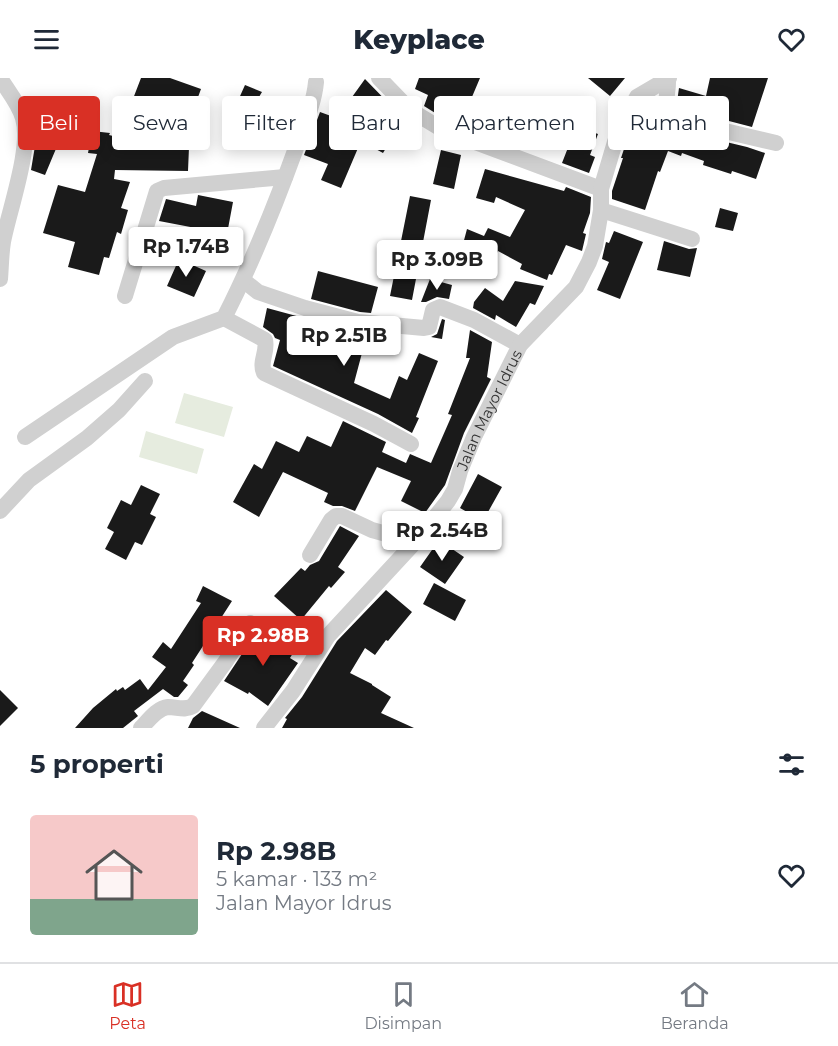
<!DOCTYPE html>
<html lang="id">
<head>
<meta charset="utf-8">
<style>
  body { margin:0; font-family:Montserrat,sans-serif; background:#f6f6f7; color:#1f2937; height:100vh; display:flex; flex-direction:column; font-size:22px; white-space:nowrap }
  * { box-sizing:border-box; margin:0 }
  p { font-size:20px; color:#747a83 }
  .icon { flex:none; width:33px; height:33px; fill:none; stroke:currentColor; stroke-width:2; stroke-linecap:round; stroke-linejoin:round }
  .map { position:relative; height:650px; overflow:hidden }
  .details { display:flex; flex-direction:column; background:#fff; flex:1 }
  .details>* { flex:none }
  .hud { position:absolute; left:18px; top:18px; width:802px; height:54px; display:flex; gap:12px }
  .price { position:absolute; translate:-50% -51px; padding:0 14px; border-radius:6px; background:#fff; color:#222; font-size:20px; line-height:39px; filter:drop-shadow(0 2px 3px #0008) }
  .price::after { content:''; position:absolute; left:50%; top:36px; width:18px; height:14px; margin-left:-9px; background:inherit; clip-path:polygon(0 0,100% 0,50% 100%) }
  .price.on { background:#d93025; color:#fff }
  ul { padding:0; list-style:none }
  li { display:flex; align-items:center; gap:18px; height:150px; padding:0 30px }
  li span { display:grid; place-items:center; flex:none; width:168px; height:120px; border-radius:6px; color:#555 }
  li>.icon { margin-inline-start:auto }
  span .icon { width:72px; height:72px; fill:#fffc; stroke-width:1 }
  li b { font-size:26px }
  h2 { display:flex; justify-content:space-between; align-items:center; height:72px; padding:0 30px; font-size:26px }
  .tag { padding:0 21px; border-radius:6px; background:#fff; box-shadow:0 3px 15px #0003; font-size:21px; line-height:54px }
  .tag.on { background:#d93025; color:#fff }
  header { display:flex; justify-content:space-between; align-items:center; height:78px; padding:0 30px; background:#fff; font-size:27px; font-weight:800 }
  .tabs { display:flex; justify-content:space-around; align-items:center; height:84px; border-top:2px solid #e0e1e3; background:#fff; font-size:16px; color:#747a83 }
  .tabs a { display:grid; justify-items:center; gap:3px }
  .tabs .on { color:#d93025 }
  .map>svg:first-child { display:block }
  .green { fill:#e6ecdf }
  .building { fill:#1a1a1a }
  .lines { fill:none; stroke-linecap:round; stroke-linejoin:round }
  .minor { stroke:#d0d0d0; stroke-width:16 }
  .labels { text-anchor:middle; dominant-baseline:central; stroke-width:6; stroke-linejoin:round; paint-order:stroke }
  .street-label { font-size:15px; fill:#333; stroke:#fff }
</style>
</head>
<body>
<header><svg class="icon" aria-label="menu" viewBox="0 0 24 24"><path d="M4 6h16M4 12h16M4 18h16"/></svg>Keyplace<svg class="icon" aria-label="heart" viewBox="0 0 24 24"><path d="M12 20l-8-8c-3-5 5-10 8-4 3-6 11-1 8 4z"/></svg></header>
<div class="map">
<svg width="838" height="650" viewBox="0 0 838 650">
  <rect width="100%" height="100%" fill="#fff"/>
  <path class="green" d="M184 315 233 329 224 359 175 345Z
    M146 353 204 371 197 396 139 379Z"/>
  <path class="building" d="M141 0H170L201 11 194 30 202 33 189 69 188 93 115 92 114 101 130 104 121 130 128 132 121 156 117 154 109 180 104 179 99 197 68 189 75 164 43 155 58 107 85 114 97 76 88 75 92 53 110 55 109 57 142 65 141 30 131 26Z
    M419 0H480L469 26 466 39 499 49V47L528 59 523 71 448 43 424 28 428 17 415 11Z
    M588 0H625L610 18Z
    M710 0H768L752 49 679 30 677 24 679 10 706 18Z
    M365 1 400 37 388 52 395 55 383 75 361 63 341 110 321 102 328 86 304 77 320 34 342 42 347 26Z
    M245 7 262 14 259 19 277 24 270 48 249 43 232 36Z
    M641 34 662 42 676 52 747 69 765 75 756 101 732 93 731 96 703 87 704 83 682 75 681 78 668 73 660 94 658 93 645 132 612 121V113L623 80H621L625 68Z
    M561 43 598 56 590 77 595 79 589 95 562 85 569 67 554 62Z
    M44 46 63 54 45 97 31 92 35 68Z
    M441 72 461 77 454 111 433 106Z
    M485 91 564 113 566 109 591 119 590 135 583 155 586 156 582 173 566 167 552 197 549 196 547 202 520 191 522 186 498 173 494 181 463 166 467 151 484 158 488 150 510 159 525 132 496 119 494 125 476 120Z
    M198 117 233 124 227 156 159 143 166 121 196 128Z
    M410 118 431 122 412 222 390 218Z
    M720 130 738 135 733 153 715 149Z
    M614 153 643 164 620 221 597 212 609 184 602 181 606 164 609 165Z
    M664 163 689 171 697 170 690 199 657 192Z
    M179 181 206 193 194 219 167 208Z
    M318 193 378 209 371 235 360 234 311 221Z
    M430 201 452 207 449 221 437 219 426 224H421Z
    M515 203 544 208 535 227 530 225 516 249 496 237 495 242 473 230 474 224 485 210 503 223Z
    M267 230 359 255 353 273 362 275 354 305 390 321 399 298 407 302 419 275 438 283 416 339 419 340 412 355 378 336 273 288 280 262 275 260 273 256 263 249Z
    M442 241 445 242 442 261 431 259 437 256Z
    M470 252 492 264 487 299 491 301 464 355 445 407 425 435 401 423 411 403 377 389 355 433 342 428H333L324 424 328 415 283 394 259 439 233 424 254 386 262 391 276 363 299 374 307 358 331 369 343 343 386 364 382 374 406 385 410 376 431 385 452 337 448 336 470 280H466Z
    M478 396 502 409 483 443 460 430Z
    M141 407 160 416 150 436 156 439 142 467 135 464 126 482 105 471 114 454 107 450 121 422 131 427Z
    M340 448 359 458 338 489 345 494 331 510 329 508 301 542 274 518 301 490 305 493 310 487 319 483Z
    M439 462 464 479 445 506 420 489Z
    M434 505 466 522 455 543 423 526Z
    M203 508 232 523 192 585 194 587 183 603 188 607 178 619H174L163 611 134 633 138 638 123 650H75L93 630 116 611 117 613 123 609 125 612 140 601 148 612 166 589 152 579 163 564 171 571 201 525 196 523Z
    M386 512 412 534 388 563 386 562 375 577 365 570 350 595 372 606V607L391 619 381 635 414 650H282L287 641 285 640 302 619 337 563Z
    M260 549 296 570 290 580 298 585 268 628 249 614 248 616 224 603Z
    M0 612 18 630 0 648Z
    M202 633 240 650H188L193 640Z"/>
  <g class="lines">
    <g class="minor">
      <path d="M0 0C8 13 19 26 23 40 32 70 9 132 3 164 1 176 1 189 0 201"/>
      <path d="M379 0 410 32 443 52 601 111"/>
      <path d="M668 1C669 20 659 30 678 42L776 65"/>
      <path d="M601 132 692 161"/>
      <path d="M243 202 258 214 305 230 358 244 424 250 429 249 433 232 440 229 474 242 520 267"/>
      <path d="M125 218 157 113 164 110 285 99"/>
      <path d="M224 240 265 262C268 274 259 283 264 295L374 346 411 366"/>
      <path d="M25 359 173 259 224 240C252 185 275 128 296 70 303 49 314 27 316 4"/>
      <path d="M0 433 29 402 87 360 119 332 145 303"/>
      <path d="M310 477 331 442 336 438H342L372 452 415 464"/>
      <path d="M141 650C148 643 157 630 168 629 178 629 184 633 193 628L226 583 250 545"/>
      <path id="s1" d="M264 650 293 613 328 558 415 464 448 423 455 411 460 393 474 359 520 267 576 209 589 184 595 168 601 132V111L615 64 630 32 637 19 669 0"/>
    </g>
  </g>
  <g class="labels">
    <g class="street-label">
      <text stroke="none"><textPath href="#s1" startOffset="393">Jalan Mayor Idrus</textPath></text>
    </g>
  </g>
</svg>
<b class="price" style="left:186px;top:200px">Rp 1.74B</b>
<b class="price" style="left:437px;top:213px">Rp 3.09B</b>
<b class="price" style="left:344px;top:289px">Rp 2.51B</b>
<b class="price" style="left:442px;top:484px">Rp 2.54B</b>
<b class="price on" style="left:263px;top:589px">Rp 2.98B</b>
<div class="hud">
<a class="tag on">Beli</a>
<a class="tag">Sewa</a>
<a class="tag">Filter</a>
<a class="tag">Baru</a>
<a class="tag">Apartemen</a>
<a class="tag">Rumah</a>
</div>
</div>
<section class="details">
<h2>5 properti<svg class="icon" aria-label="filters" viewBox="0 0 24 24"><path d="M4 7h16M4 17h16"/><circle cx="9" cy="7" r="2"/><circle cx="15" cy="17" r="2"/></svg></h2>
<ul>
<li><span style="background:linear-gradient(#f6c9c9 70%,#7fa58c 0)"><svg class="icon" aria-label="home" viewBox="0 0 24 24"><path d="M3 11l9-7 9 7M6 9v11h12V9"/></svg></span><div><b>Rp 2.98B</b><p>5 kamar · 133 m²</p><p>Jalan Mayor Idrus</p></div><svg class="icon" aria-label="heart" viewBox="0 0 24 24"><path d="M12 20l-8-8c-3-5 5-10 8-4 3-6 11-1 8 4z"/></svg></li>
</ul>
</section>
<nav class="tabs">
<a class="on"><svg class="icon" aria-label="map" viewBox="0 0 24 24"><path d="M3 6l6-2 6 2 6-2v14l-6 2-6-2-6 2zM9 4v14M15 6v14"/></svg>Peta</a>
<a><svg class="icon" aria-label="saved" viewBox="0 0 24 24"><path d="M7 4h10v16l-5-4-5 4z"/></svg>Disimpan</a>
<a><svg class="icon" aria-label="home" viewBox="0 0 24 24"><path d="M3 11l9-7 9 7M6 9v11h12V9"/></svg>Beranda</a>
</nav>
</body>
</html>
